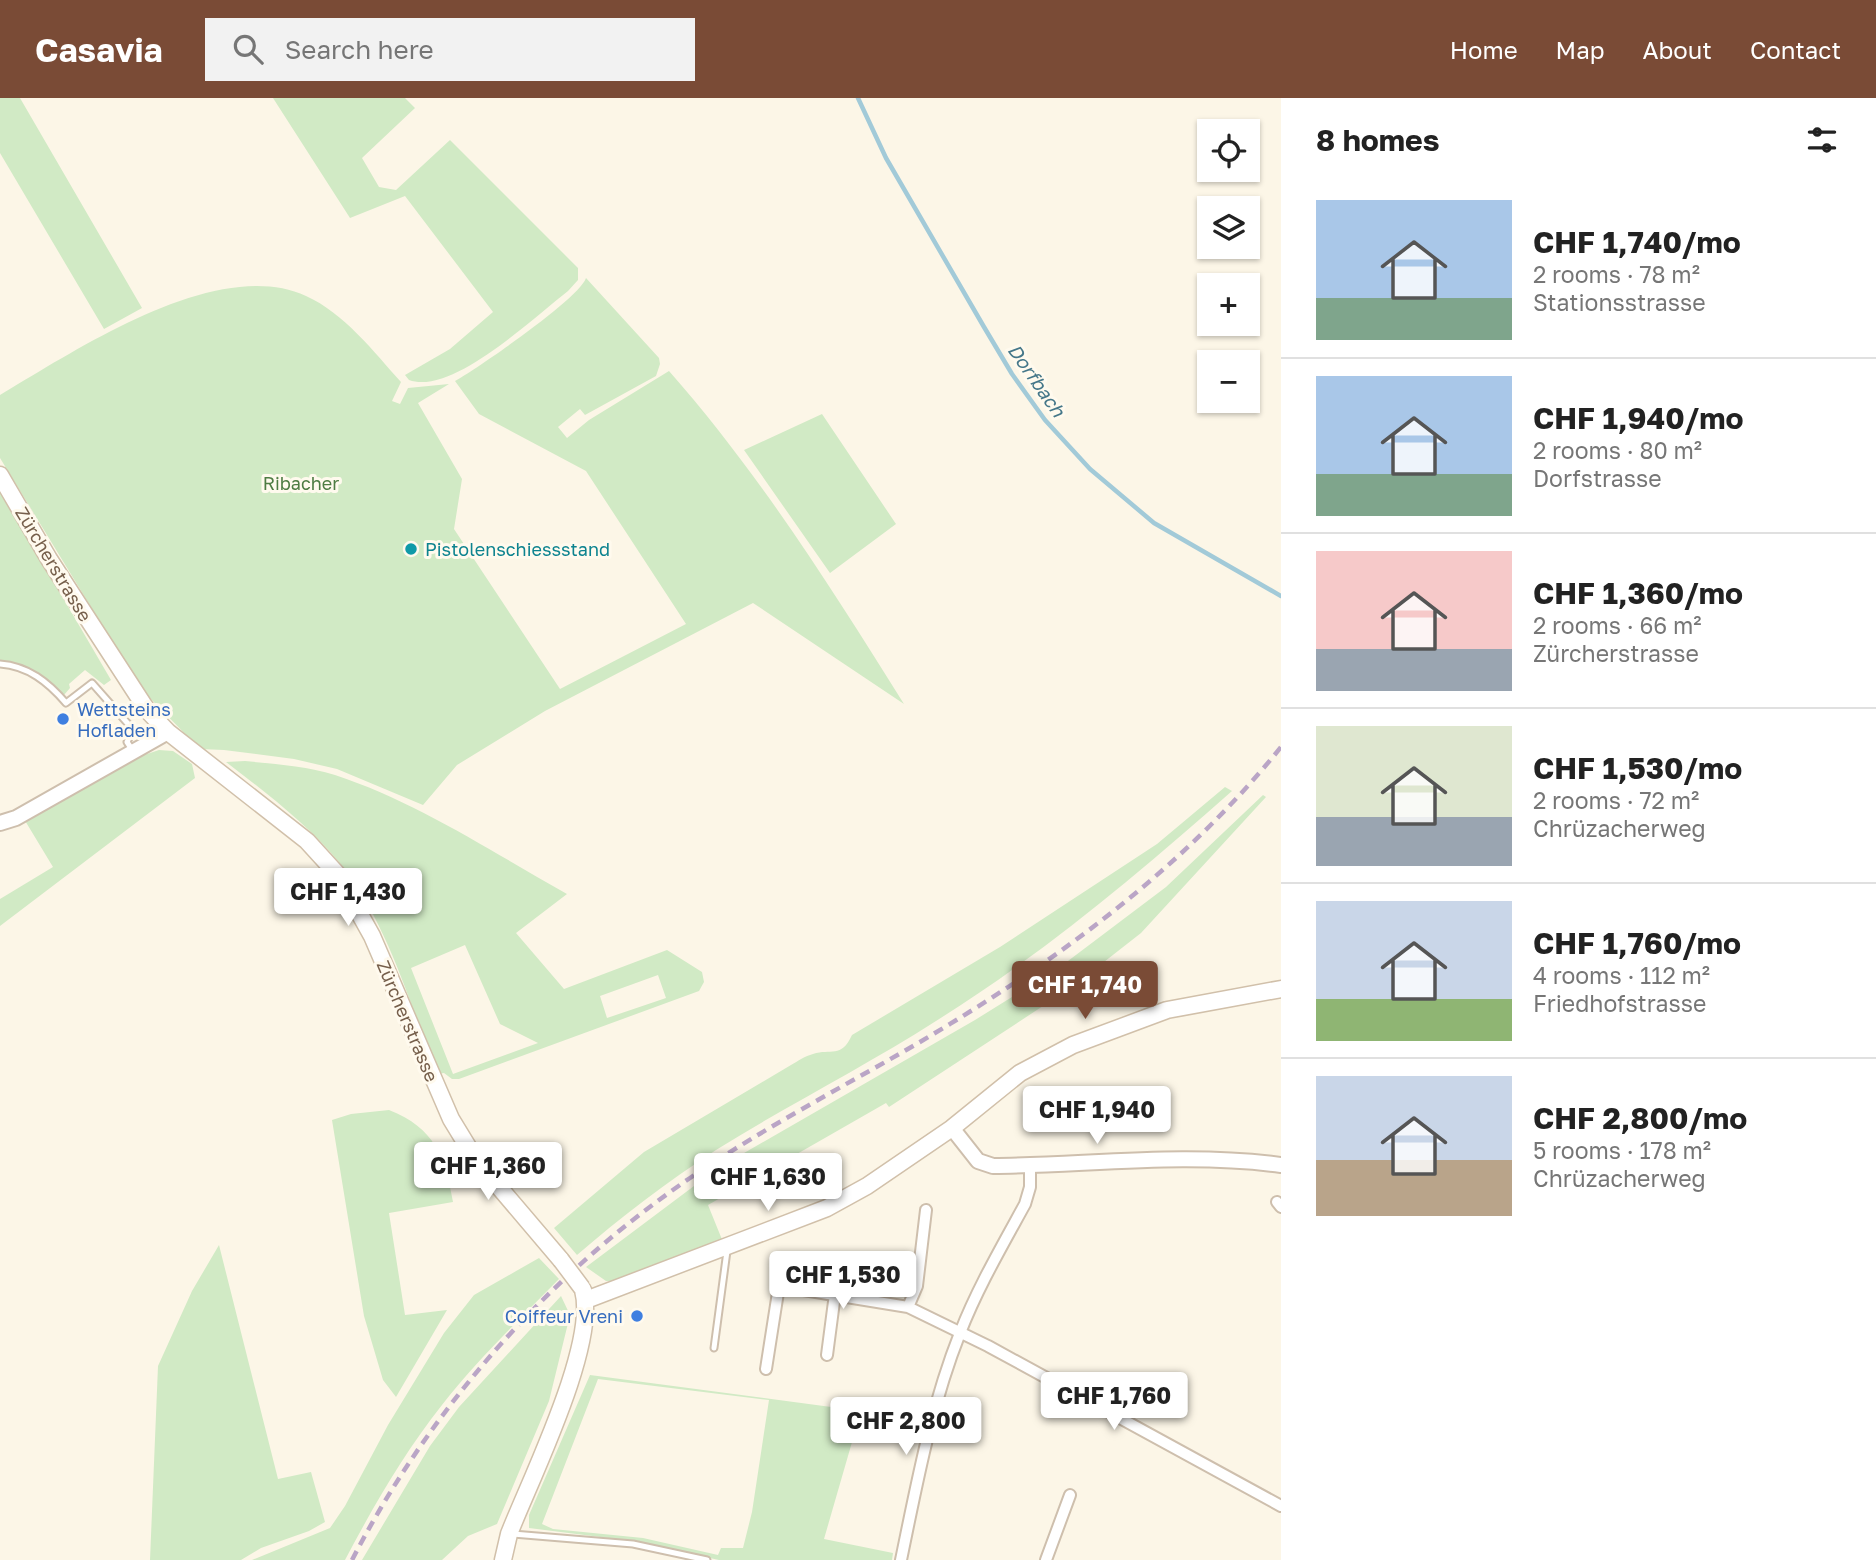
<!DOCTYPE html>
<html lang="en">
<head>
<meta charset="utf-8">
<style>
  body { margin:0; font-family:"Golos Text",sans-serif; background:#f2f2f2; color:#222; height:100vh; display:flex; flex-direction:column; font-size:26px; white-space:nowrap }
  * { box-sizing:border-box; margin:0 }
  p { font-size:23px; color:#767676 }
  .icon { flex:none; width:38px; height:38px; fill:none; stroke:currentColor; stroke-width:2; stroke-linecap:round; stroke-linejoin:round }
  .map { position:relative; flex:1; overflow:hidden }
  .details { display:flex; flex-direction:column; background:#fff; width:595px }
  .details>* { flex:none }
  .tools { position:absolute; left:1197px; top:21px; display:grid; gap:14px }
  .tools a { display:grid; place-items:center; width:63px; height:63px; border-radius:0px; background:#fff; box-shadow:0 2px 5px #0004; font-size:35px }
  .price { position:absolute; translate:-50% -60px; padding:0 16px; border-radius:7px; background:#fff; color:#222; font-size:23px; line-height:46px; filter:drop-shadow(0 2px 4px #0008) }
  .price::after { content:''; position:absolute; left:50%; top:42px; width:21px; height:16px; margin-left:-10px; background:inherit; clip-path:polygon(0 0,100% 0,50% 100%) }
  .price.on { background:#7a4b36; color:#fff }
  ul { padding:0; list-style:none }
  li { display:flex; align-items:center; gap:21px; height:175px; padding:0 35px }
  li+li { border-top:2px solid #e0e0e0 }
  li span { display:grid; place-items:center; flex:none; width:196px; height:140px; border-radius:0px; color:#555 }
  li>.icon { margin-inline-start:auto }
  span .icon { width:84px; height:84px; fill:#fffc; stroke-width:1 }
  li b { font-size:30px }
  h2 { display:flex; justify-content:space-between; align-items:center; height:84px; padding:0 35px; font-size:30px }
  header { display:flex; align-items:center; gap:42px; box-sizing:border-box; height:98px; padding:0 35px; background:#7a4b36; color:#fff }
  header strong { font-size:33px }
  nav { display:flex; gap:38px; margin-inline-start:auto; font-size:24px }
  .search { width:490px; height:63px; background:#f2f2f2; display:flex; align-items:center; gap:18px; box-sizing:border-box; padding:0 24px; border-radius:0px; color:#767676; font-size:26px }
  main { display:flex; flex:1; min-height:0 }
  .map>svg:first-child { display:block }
  .green { fill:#d1eac5; fill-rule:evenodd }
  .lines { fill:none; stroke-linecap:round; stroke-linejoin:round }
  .stream { stroke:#a2cad8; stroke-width:4.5 }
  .service-casing { stroke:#cebfad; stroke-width:9 }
  .minor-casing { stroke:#cebfad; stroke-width:14 }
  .tertiary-casing { stroke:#cebfad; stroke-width:18 }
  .secondary-casing { stroke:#d1c0aa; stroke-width:19 }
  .service { stroke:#fff; stroke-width:5 }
  .minor { stroke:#fff; stroke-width:10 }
  .tertiary { stroke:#fff; stroke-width:14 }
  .secondary { stroke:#fff; stroke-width:16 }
  .rail { stroke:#baa5c6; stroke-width:4.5; stroke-dasharray:10 7; stroke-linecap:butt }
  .secondary-bridge-casing { stroke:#d1c0aa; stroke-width:19; stroke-linecap:butt }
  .secondary-bridge { stroke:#fff; stroke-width:16 }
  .culture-dot { fill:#0f9aa8; stroke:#fffaee; stroke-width:2.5 }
  .shop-dot { fill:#3f7fe0; stroke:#fffaee; stroke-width:2.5 }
  .labels { text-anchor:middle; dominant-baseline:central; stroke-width:6; stroke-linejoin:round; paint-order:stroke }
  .park-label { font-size:18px; fill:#4e7c43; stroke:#fffaee }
  .culture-label { font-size:18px; fill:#0d838f; stroke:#fffaee; text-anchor:start }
  .street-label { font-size:18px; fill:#765f4b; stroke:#fffaee }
  .shop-label { font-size:18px; fill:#366cbe; stroke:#fffaee; text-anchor:start }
  .water-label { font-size:19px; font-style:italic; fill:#457789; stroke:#fffaee }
</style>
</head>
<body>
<header>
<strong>Casavia</strong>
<div class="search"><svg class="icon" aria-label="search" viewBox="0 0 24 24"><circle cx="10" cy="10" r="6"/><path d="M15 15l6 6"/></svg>Search here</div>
<nav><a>Home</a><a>Map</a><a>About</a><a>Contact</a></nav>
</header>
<main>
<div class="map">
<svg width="1281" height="1462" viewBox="0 0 1281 1462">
  <rect width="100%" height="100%" fill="#fcf6e7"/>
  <path class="green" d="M0 0H20L142 210 104 231 0 55Z
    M273 0H405L415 10 362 60 379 89 396 92 450 42 578 170V182L568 193C534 219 452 298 409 282L405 277 450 251 493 214 405 98 350 120Z
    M586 180 659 260 660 266 656 278 585 317 580 311 558 329 567 340 589 322 669 273C759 375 832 491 904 606L753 505 545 613 457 667 423 707 337 671 294 661 224 652 200 651 141 591 0 360V297C75 253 217 157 306 198 344 215 374 254 401 284L392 303 400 306 408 290 449 286 418 305 462 381 454 431 560 591 686 526 586 373 479 316 455 283C478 270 580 200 586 180Z
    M822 316 896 426 830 475 744 352Z
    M0 392 111 582 104 587 85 572 69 586 70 590 64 597C47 578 26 565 0 563Z
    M159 652 173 653 192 666 195 680 0 828V801L53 769 24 721 144 657Z
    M245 663C275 666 306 668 335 677 417 704 492 754 567 796L516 835 564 891 667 852 702 874 704 884 699 893 459 981H452L444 975 437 976C410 906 387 822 338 763 307 726 264 693 226 664ZM465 847 500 926 538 945 453 976 411 870ZM658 877 666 900 607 920 600 898Z
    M1225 689 1232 693C1136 778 1044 855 936 923 864 969 788 1007 716 1052 667 1084 621 1119 577 1157L554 1130 644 1054 791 967C798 963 805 958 813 956 831 950 841 961 852 937L1000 849 1157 746Z
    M1263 697 1266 699 1141 835 1072 889 889 1009 886 1005 708 1107 723 1144 623 1183H606L586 1169 718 1070 975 922 1060 869 1166 789Z
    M389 1012C435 1030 445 1059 453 1104L389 1115 405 1217 447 1212 396 1299 383 1282 364 1218 332 1022 351 1016Z
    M219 1147 278 1381 311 1374 325 1424 309 1433 261 1450 241 1462H150L158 1268 192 1193Z
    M539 1160 559 1181C519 1222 477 1262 442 1307 404 1355 373 1409 345 1462H252L330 1430 345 1408 388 1327 444 1235 474 1197Z
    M561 1198 570 1217 549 1303 497 1426 468 1438 442 1462H362L430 1348 459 1309Z
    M590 1277 861 1313 824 1441 893 1455 892 1462H719L632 1443 529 1430V1417ZM598 1281 769 1302 752 1414 743 1450H721L718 1457 643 1440 553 1431 542 1426Z"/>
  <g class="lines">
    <path class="stream" d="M858 0 886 60 984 229 1012 276 1045 322 1090 371 1154 425 1281 498"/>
    <g class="service-casing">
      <path id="service" d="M0 566C28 568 48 584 66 605L92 585 130 628 132 634 127 644 133 653
        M714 1250 727 1153
        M513 1436 633 1446 707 1462"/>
    </g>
    <g class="minor-casing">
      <path id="minor" d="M1277 1104 1281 1109
        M908 1209 917 1188 926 1112
        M827 1257 835 1196
        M766 1271 779 1188 908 1209 988 1248 1281 1408
        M901 1462C917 1385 931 1308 960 1235 977 1191 1002 1148 1025 1106L1030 1089V1068
        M1046 1462 1070 1397"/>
    </g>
    <g class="tertiary-casing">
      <path id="tertiary" d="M0 725 16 720 168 634
        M952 1030 978 1063 993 1068C1088 1067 1186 1054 1281 1067"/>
    </g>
    <g class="secondary-casing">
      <path id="secondary" d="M0 377 49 461 147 612 168 634 307 743 338 777 372 838 451 1021 476 1062 561 1162
        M586 1202 827 1110 867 1088 952 1030 1020 975 1073 947 1167 912 1281 891
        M503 1462 509 1436C530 1382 598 1246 583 1192"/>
    </g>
    <use href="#service" class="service"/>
    <use href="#minor" class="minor"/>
    <use href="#tertiary" class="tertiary"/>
    <use href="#secondary" class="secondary"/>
    <path class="rail" d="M352 1462C431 1309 548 1177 690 1080 758 1034 831 995 901 955 1043 873 1178 777 1281 649"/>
    <g class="secondary-bridge-casing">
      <path id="secondary-bridge" d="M561 1162 582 1190"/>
    </g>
    <use href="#secondary-bridge" class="secondary-bridge"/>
  </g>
  <circle class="culture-dot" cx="411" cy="451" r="7"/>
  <g class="shop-dot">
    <circle cx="63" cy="621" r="7"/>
    <circle cx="637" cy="1218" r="7"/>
  </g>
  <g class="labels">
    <g class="park-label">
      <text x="301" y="385">Ribacher</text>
    </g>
    <g class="culture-label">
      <text x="425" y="451">Pistolenschiessstand</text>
    </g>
    <g class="street-label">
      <text transform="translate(54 466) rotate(59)">Zürcherstrasse</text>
      <text transform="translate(408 923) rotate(67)">Zürcherstrasse</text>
    </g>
    <g class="shop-label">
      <text x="77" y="611">Wettsteins<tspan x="77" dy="21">Hofladen</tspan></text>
      <text x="623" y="1218" text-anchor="end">Coiffeur Vreni</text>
    </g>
    <g class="water-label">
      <text transform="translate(1037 282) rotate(55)">Dorfbach</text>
    </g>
  </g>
</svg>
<div class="tools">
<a><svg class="icon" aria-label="locate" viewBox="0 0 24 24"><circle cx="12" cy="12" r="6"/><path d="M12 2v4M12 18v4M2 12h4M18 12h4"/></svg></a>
<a><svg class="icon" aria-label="layers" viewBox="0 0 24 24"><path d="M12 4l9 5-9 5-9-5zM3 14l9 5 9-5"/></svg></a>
<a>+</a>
<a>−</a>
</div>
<b class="price" style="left:348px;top:830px">CHF 1,430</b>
<b class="price on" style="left:1085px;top:923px">CHF 1,740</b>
<b class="price" style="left:1097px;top:1048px">CHF 1,940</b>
<b class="price" style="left:488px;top:1104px">CHF 1,360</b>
<b class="price" style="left:768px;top:1115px">CHF 1,630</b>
<b class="price" style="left:843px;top:1213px">CHF 1,530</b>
<b class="price" style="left:1114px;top:1334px">CHF 1,760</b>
<b class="price" style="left:906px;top:1359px">CHF 2,800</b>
</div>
<section class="details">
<h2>8 homes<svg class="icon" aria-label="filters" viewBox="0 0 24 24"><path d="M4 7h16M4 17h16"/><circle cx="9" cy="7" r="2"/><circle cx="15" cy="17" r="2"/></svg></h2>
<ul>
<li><span style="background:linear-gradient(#a9c7e8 70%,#7fa58c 0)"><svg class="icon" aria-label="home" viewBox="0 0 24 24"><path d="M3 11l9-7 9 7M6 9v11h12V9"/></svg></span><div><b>CHF 1,740/mo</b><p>2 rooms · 78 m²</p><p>Stationsstrasse</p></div></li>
<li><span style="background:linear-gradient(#a9c7e8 70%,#7fa58c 0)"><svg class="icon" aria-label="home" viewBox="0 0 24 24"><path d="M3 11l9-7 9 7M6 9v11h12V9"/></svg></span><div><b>CHF 1,940/mo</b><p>2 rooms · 80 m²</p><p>Dorfstrasse</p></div></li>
<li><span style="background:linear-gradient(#f6c9c9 70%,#9aa5b1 0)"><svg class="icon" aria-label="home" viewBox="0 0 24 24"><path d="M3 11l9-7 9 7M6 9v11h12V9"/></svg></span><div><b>CHF 1,360/mo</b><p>2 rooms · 66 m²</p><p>Zürcherstrasse</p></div></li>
<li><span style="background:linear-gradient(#dfe7d0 65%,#9aa5b1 0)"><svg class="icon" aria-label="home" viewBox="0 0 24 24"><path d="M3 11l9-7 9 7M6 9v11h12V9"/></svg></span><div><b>CHF 1,530/mo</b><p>2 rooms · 72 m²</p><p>Chrüzacherweg</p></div></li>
<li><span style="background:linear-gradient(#c9d6e8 70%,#8fb573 0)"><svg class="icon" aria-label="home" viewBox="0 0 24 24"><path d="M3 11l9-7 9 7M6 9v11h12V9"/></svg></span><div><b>CHF 1,760/mo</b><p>4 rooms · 112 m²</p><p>Friedhofstrasse</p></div></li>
<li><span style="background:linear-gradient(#c9d6e8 60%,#b9a48a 0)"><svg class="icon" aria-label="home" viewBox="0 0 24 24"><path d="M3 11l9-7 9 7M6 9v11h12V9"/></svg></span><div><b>CHF 2,800/mo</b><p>5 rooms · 178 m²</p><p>Chrüzacherweg</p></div></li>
</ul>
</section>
</main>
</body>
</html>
